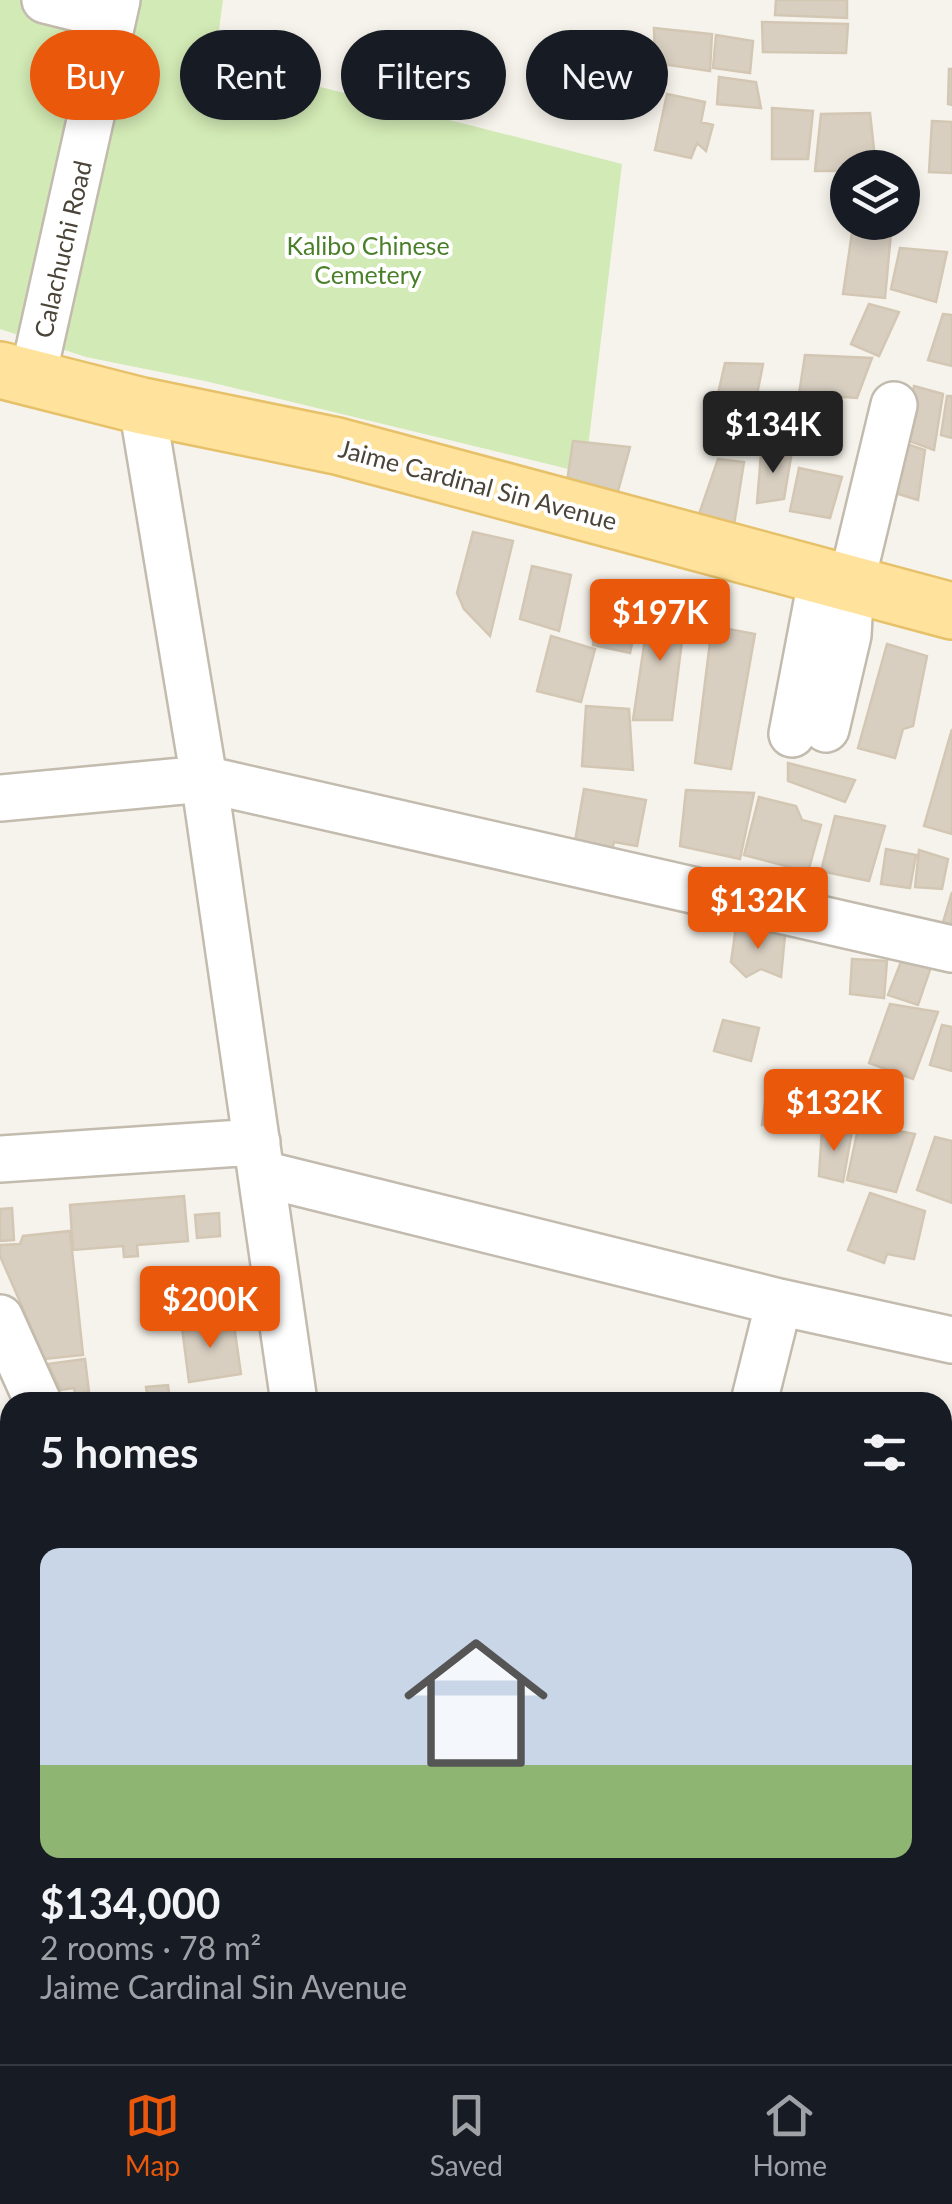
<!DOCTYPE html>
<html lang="en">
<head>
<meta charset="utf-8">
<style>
  body { margin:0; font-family:Lato,sans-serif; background:#242831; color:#f1f3f6; height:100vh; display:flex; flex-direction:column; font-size:38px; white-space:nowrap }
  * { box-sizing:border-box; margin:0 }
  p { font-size:32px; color:#9ea1a6 }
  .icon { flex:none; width:55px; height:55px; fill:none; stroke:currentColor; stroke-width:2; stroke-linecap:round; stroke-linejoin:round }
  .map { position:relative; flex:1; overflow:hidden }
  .panel { position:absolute; left:0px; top:1392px; width:952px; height:672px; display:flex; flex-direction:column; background:#171b24; border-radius:30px 30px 0 0; box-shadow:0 5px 15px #0003 }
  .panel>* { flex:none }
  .guide { position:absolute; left:30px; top:30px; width:892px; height:90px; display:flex; gap:20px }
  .fabs { position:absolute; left:830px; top:150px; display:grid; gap:20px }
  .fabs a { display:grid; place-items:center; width:90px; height:90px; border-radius:50%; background:#171b24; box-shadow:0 5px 15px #0003; font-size:50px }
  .price { position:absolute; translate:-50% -85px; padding:0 22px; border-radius:10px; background:#ea580c; color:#fff; font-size:32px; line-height:65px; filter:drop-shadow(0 2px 5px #0008) }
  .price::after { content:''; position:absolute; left:50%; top:60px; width:30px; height:22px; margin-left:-15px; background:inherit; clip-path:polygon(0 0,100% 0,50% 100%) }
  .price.selected { background:#222; color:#fff }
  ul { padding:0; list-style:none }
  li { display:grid; align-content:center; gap:20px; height:530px; padding:0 40px }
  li+li { border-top:2px solid #363941 }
  li span { display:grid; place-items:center; height:310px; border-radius:20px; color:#555 }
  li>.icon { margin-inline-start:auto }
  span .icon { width:180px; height:180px; fill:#fffc; stroke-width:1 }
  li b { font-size:42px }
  h2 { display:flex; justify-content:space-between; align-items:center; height:120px; padding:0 40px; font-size:42px }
  .tag { padding:0 35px; border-radius:45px; background:#171b24; box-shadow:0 5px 15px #0003; font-size:35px; line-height:90px }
  .tag.selected { background:#ea580c; color:#fff }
  .tab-bar { display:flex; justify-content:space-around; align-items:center; height:140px; border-top:2px solid #363941; background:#171b24; font-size:28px; color:#9ea1a6 }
  .tab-bar a { display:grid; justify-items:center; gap:5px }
  .tab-bar .selected { color:#ea580c }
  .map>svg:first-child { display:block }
  .commercial { fill:#f7ead8 }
  .green { fill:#d2eab5 }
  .building { fill:#d8cfc1; stroke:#d3c7b4; stroke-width:2.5 }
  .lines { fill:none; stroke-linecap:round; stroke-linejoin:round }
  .minor-casing { stroke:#c2bbae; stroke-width:50 }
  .major-casing { stroke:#e6c16a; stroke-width:60 }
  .minor { stroke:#fff; stroke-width:45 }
  .major { stroke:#ffe39c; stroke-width:55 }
  .labels { text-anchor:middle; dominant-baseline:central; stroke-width:8; stroke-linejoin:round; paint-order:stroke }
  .park-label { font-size:25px; fill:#4a7f2a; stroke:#fff }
  .street-label { font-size:25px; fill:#4b4439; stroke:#fff }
</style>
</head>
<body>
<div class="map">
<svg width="952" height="2064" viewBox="0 0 952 2064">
  <rect width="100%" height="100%" fill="#f6f3ec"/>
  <path class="commercial" d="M10 1627V2055H542L546 2064H0V1632Z"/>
  <path class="green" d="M0 0H223L215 60 622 164 585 473 205 381 86 357 0 329Z"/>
  <path class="building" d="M776 0H847V18L775 15Z
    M762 22 848 24 846 53 763 52Z
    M654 28 712 34 710 71 655 63Z
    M716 35 753 41 750 73 713 68Z
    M949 69H952V105L948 104Z
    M719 77 756 82 761 108 717 104Z
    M667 94 705 102 701 122 713 125 706 151 697 143 691 158 655 150Z
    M772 108 813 111 808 159H772Z
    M870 113 876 168H848V171H815L821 114Z
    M932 121 952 122V173L929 172Z
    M879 222H892L885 298 843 294 853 226Z
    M900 248 947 252 936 302 891 289Z
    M869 304 899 312 879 356 851 344Z
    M943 314 952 315V366L928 360Z
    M805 355 872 358 857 398 799 394Z
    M725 363 763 364 755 405 715 407Z
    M914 386 943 394 934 450 904 439Z
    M947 396H952V438L941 435Z
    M880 435 925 450 918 500 873 486Z
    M573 441 630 447 618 491 567 482Z
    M792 451 784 499 757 503 761 454Z
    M718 459 744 462 734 525 697 520Z
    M799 468 842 477 830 518 790 511Z
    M473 532 513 541 490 636 464 609 457 593Z
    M532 566 571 575 559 631 520 619Z
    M599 585 644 587 630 653 593 645Z
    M650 605 686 609 672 720H633Z
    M712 626 755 634 731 769 695 763Z
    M551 636 595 649 581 702 537 691Z
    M887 644 927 656 913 726 903 729 895 758 858 748Z
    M586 706 629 709 633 770 582 766Z
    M952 729V834L924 826Z
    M788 763 855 780 845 802 788 781Z
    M584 789 646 800 637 846 614 842 610 860 573 853Z
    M686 790 754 793 740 859 680 846Z
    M759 797 796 806 802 820 821 825 808 872 744 855Z
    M835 816 885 826 869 881 821 871Z
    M886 849 916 855 910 888 881 884Z
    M919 850 948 859 942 889 915 887Z
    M952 892V934L941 929Z
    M736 927 785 935 781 977 761 969 746 977 731 962Z
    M904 954 932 964 918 1005 888 995Z
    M852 959 887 961 884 998 850 994Z
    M890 1004 938 1012 913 1079 869 1063Z
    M723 1020 759 1028 751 1061 714 1051Z
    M942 1025 952 1027V1071L930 1065Z
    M767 1088 800 1092 795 1129 762 1125Z
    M859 1124 915 1134 896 1192 847 1180Z
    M822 1130 852 1131 843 1182 819 1176Z
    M935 1137 952 1141V1203L917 1190Z
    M870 1193 925 1211 914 1259 887 1254 884 1263 848 1250Z
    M184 1196 188 1241 137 1245 138 1256 124 1257 123 1246 73 1250 70 1205Z
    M12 1208 14 1240 0 1241V1209Z
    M219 1213 220 1236 197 1238 195 1215Z
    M70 1231 83 1355 45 1359 0 1256V1245L20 1244 23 1236Z
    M199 1318 201 1330 234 1325 241 1374 189 1382 181 1320Z
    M85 1359 89 1392 75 1394 74 1388 61 1390 48 1364Z
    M168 1385 170 1401 206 1398 207 1402H148L146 1387Z
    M10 1652V1807L1 1810 10 1830V1912L0 1917V1763L6 1761 0 1746V1656Z
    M17 2055H149L153 2064H2L1 2062Z
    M442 2055H521L525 2064H446Z"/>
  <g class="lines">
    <g class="minor-casing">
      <path id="minor" d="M45 0 113 17
        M32 380 117 0
        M142 406 204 779 294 1402
        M826 729 848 635 851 584 894 405
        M792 734 822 576
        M0 798 204 779 952 949
        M0 1159 257 1142
        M263 1174 779 1302 952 1340
        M0 1318 38 1402
        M754 1402 779 1302
        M0 1560 10 1556
        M0 1607 10 1603
        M942 1882 952 1873
        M382 2055 386 2064
        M867 2055 871 2064
        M569 2059 579 2055"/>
    </g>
    <g class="major-casing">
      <path id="major" d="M0 370 142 406 337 446 952 611"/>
    </g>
    <use href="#minor" class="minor"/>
    <use href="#major" class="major"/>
  </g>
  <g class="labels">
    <g class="park-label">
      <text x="368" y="245">Kalibo Chinese<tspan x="368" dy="29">Cemetery</tspan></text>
    </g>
    <g class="street-label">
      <text transform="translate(62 249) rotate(-77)">Calachuchi Road</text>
      <text transform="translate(478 484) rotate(15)">Jaime Cardinal Sin Avenue</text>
    </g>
  </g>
</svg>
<div class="fabs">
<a><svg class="icon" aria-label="layers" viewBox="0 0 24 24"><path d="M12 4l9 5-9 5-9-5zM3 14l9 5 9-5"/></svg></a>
</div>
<b class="price selected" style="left:773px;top:476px">$134K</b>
<b class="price" style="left:660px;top:664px">$197K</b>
<b class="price" style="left:758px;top:952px">$132K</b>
<b class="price" style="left:834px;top:1154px">$132K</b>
<b class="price" style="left:210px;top:1351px">$200K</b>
<div class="guide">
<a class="tag selected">Buy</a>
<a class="tag">Rent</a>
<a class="tag">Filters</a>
<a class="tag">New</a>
</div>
<section class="panel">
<h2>5 homes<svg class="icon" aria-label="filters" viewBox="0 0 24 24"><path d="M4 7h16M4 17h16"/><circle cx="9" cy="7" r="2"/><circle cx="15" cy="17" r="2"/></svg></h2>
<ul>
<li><span style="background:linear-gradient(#c9d6e8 70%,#8fb573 0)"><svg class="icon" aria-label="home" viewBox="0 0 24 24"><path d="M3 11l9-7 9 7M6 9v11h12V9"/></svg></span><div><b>$134,000</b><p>2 rooms · 78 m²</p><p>Jaime Cardinal Sin Avenue</p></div></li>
</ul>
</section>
</div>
<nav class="tab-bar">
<a class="selected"><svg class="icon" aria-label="map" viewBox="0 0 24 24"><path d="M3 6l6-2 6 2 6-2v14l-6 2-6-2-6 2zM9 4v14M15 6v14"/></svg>Map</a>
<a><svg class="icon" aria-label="saved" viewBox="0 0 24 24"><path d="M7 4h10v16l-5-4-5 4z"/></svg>Saved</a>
<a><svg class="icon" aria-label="home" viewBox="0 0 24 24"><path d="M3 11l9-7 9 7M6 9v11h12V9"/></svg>Home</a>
</nav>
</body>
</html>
